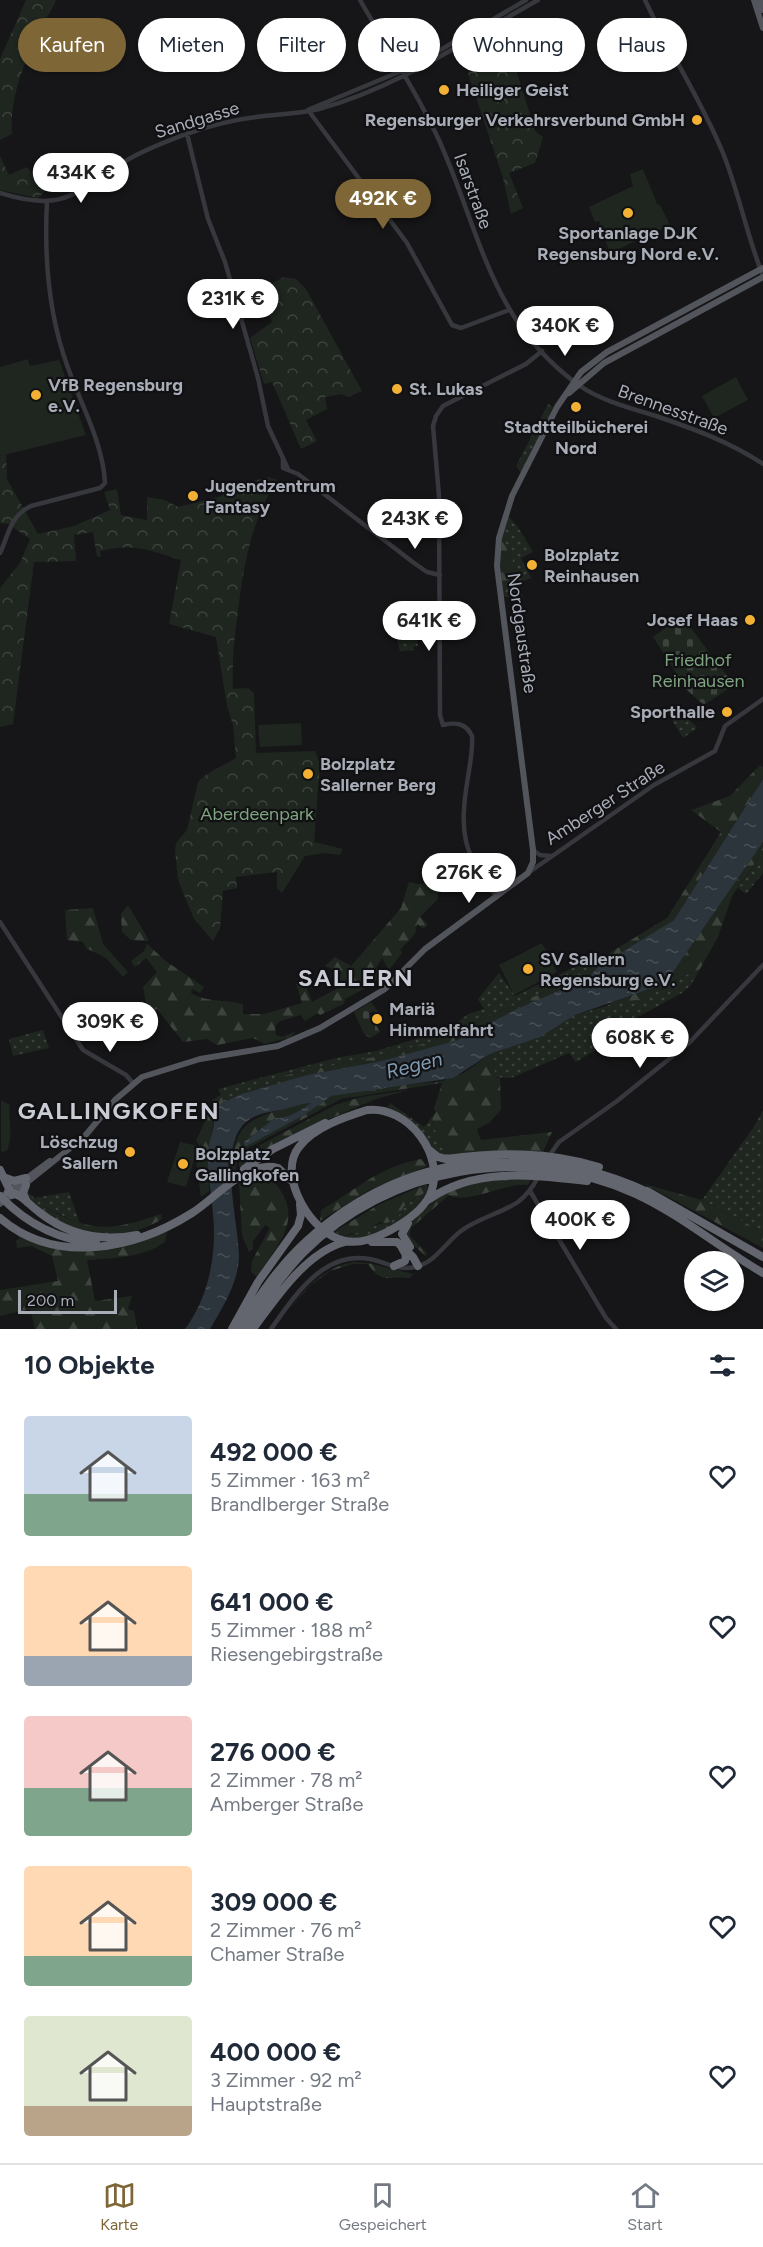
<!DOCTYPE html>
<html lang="de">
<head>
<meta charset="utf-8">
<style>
  body { margin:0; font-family:Figtree,sans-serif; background:#f2f2f3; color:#1f2937; height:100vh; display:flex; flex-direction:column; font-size:22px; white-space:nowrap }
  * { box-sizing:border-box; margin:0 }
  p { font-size:20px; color:#747a83 }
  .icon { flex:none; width:33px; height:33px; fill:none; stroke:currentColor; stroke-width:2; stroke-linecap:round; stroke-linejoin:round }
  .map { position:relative; height:1329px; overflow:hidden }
  .drawer { display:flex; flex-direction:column; background:#fff; flex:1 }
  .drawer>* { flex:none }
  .hud { position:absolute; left:18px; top:18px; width:728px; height:54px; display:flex; gap:12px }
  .buttons { position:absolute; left:684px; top:1251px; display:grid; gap:12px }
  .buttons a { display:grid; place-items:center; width:60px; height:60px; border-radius:50%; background:#fff; box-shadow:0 2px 4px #0004; font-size:30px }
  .scale { position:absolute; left:18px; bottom:15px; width:99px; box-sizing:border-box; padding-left:6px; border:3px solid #a8adb8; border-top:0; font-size:16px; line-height:21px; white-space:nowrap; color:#a8adb8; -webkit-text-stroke:4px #111113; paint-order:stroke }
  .price { position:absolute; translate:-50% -51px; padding:0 14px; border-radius:21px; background:#fff; color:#222; font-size:20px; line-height:39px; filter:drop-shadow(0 2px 3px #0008) }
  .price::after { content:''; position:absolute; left:50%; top:36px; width:18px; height:14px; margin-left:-9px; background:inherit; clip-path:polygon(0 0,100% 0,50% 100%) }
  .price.selected { background:#7e6636; color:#fff }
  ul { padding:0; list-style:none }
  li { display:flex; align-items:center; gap:18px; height:150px; padding:0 24px }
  li span { display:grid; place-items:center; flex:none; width:168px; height:120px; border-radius:6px; color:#555 }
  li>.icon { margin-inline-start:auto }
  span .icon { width:72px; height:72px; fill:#fffc; stroke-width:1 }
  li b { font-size:26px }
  h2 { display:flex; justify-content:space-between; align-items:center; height:72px; padding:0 24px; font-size:26px }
  .chip { padding:0 21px; border-radius:27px; background:#fff; box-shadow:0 2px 4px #0004; font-size:21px; line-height:54px }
  .chip.selected { background:#7e6636; color:#fff }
  .menu { display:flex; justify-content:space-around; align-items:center; height:84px; border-top:2px solid #e0e1e3; background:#fff; font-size:16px; color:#747a83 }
  .menu a { display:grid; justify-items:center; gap:3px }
  .menu .selected { color:#7e6636 }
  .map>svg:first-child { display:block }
  .grass { fill:url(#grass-dots) }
  .forest { fill:url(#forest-firs) }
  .cemetery { fill:url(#cemetery-stones) }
  .park { fill:url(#park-crowns) }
  .pitch { fill:#1e261f }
  .water { fill:url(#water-ripples) }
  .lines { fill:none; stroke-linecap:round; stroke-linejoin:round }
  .minor { stroke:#37383d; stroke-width:4.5 }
  .major { stroke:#53555c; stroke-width:6 }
  .highway { stroke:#63666e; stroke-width:8 }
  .poi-dot { fill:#f2b134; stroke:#111113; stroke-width:2 }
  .labels { text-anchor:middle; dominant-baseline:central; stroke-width:4.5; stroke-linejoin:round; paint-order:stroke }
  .poi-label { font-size:18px; font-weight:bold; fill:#a8adb8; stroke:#111113; text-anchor:start }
  .street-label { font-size:18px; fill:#a8adb8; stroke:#111113 }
  .park-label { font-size:18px; fill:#7fa381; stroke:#111113 }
  .water-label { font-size:20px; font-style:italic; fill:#7f9bb3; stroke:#111113 }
  .district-label { font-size:24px; font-weight:bold; letter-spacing:1.5px; fill:#c9ccd4; stroke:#111113 }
</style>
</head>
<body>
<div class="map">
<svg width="763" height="1329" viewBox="0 0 763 1329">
  <defs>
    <pattern id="grass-dots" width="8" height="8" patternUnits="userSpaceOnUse" patternTransform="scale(1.5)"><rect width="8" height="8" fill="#1e261f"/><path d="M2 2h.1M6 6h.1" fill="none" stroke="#3c433d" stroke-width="1.8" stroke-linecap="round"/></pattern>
    <pattern id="forest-firs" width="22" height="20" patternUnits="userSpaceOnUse" patternTransform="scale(1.5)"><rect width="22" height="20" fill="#1e261f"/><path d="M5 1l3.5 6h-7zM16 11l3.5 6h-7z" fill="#3c433d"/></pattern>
    <pattern id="cemetery-stones" width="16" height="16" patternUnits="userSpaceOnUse" patternTransform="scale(1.5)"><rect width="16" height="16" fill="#1e261f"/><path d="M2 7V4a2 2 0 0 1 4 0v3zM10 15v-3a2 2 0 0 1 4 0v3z" fill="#3c433d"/></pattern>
    <pattern id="park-crowns" width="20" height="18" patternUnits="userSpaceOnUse" patternTransform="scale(1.5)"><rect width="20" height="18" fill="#1e261f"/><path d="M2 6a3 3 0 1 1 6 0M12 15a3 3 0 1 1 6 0" fill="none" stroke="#3c433d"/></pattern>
    <pattern id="water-ripples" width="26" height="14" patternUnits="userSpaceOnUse" patternTransform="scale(1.5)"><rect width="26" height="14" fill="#2c353c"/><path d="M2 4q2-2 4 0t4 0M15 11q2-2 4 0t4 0" fill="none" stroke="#485056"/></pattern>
  </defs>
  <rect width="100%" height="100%" fill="#161618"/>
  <path class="grass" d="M548 404 553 407 521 472 516 466Z
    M509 517 518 527 533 552 521 558 531 578 518 583 523 598 505 597 504 583 508 578 519 575 502 538Z
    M414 619 418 646H414V650L400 651 392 620Z
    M679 708 697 728 683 738 669 715Z
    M763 851V873L746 894 738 888Z
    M589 960 588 978 558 991 556 987 461 1028 454 1035 384 1055 282 1076 284 1083 224 1102 218 1089 336 1058 376 1051 449 1029 468 1014 484 1009 478 999 499 973 515 996Z
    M700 969 691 985 682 993 599 1038 602 1046 576 1062 569 1053 511 1078 494 1077 495 1067 490 1054 539 1037 575 1015 664 989 679 978Z
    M43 1030 49 1048 13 1056 9 1039Z
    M390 1103 424 1127 432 1117C435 1133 441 1150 456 1157 433 1160 409 1119 388 1107Z
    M763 1110V1232L702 1200 755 1125Z
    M431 1183C421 1209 384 1240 355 1240 347 1240 339 1236 332 1234L334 1232 345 1236 355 1233 398 1217 404 1206 420 1196Z
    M27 1191 34 1198 69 1192 80 1224 45 1207 41 1212 29 1201Z"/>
  <path class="forest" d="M502 538 519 575 508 578 504 583 505 597H503L500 561Z
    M760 765 763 767V779L674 920 599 966 588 978V966L667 918 721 832 691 810 730 796Z
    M763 842V851L732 896 718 937 700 969 679 978 649 997 611 1006 610 1003 655 987 671 975Z
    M409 882 419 884 453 882 451 886 438 889V899L420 917 428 924 424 929 417 924 415 934 400 950 402 953 389 970 382 958 376 968 384 972 371 985 345 999 344 1004 320 1015 318 1013 305 1021 301 1015 280 1021 275 1026 276 1035 282 1037 296 1031 291 1037 265 1044 253 1038 217 1045 207 1039 183 1042 157 1009 148 1013 143 987 157 972 146 958 135 967 131 961 144 951 147 944 167 962 204 987 200 993 192 989 191 993C208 1003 226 999 243 1004V1014H264L302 1003 296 984 298 983 306 986 312 1002 340 987 334 980 342 973 325 966 335 957 351 966 401 908Z
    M128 905 149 940 147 941 131 940 122 932 121 914Z
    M93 908 103 944 128 972 123 977 106 958 86 948 83 942 67 940 65 910Z
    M556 987 558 991 458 1040 380 1062 307 1075 284 1083 282 1076 384 1055 454 1035 461 1028Z
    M490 1054 495 1067 494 1077 500 1078 501 1110 489 1123 477 1129 481 1140 552 1132 543 1152 514 1150 456 1157C441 1150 435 1133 432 1117L436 1112 434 1108 442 1083 341 1099 241 1152 237 1159 236 1171 232 1174C233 1131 242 1119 285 1109 293 1107 305 1102 312 1103 301 1110 288 1119 275 1118L245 1147 306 1114 331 1096 367 1089 442 1081 464 1073Z
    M409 1090 376 1099 308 1128 239 1167V1161L247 1152 335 1105 361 1097Z
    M221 1095 224 1102 213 1109 214 1119 208 1153 209 1191 201 1197 196 1160 199 1145 196 1141 206 1119V1107L212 1108V1100Z
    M421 1159 428 1166 369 1190 320 1221 321 1210C356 1190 378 1167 421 1159Z
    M263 1171C308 1211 285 1236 257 1277L251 1272 252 1261 270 1228 265 1225 253 1241V1249L249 1252 242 1235 239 1183 251 1174Z
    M532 1178 528 1185C505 1182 469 1205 449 1195L411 1228 410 1236 427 1253 426 1256 407 1240 406 1228 444 1191 487 1180Z
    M427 1184V1191L404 1206 398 1217 387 1223 380 1222 368 1229 366 1233H351L345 1236 334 1232 378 1205Z
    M644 1184 702 1200 763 1232V1248Z
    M45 1207C90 1233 113 1231 161 1214L162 1219C139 1233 111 1240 84 1233 70 1230 54 1218 41 1212Z
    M14 1231C73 1257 107 1259 167 1231L165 1242C142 1258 114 1258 87 1260L95 1301 132 1296 128 1309 134 1311 137 1329H35L30 1309 0 1316V1290L58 1281 52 1256 31 1246 17 1248 16 1240 20 1239Z
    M353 1262 368 1263 413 1274 410 1278C388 1275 383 1286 368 1264H353L330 1271 311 1285 290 1308C307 1286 324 1268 353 1262Z"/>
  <path class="cemetery" d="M682 616 734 685 704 705 688 691 653 637Z
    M371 1002 382 1017 380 1019 374 1011 369 1013 380 1032 370 1038 364 1034 354 1012Z"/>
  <path class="park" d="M26 0H56C52 11 45 19 40 29 25 61 9 98 12 134L0 140V59Z
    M511 53 535 131 543 137 535 163 509 173 523 208 511 214 503 178 468 73Z
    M0 156 9 175 27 167 45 191 38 198 0 190Z
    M284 277 296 279 306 289 362 391 348 397 341 394 325 397 327 409 306 420 317 441 301 449 272 382 264 384 250 338 272 322 258 291Z
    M6 454 7 479 38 534 74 526 110 510 104 492 117 489 121 515 147 520V497L165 500 178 507 222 496 227 489 268 477 277 480C251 521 244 563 238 611 234 641 232 659 233 689L248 688 254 693 256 753 315 751 320 764 314 842 343 849 340 855 325 853 305 856 282 893 277 888V872L236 877 237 888 223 891 220 928 213 941 194 919 178 880 175 850 176 843 187 830 198 782C206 772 224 766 236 758L233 725 227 706 216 637 169 624 181 560C148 550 135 543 100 551L101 557H97L93 532 74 535 76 561 34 562 13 724 0 727V588L20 563 30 539 8 524 0 523V456Z"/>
  <path class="pitch" d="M643 169 657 204 660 205 670 225 610 253 599 221 595 222 589 207 633 186 630 174Z
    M28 359 30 366 59 360 86 435 0 456V367Z
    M736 377 748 400 714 418 702 396Z
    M301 723 302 745 260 747 258 725Z
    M542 943 557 972 514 995 499 965Z
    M1 1100 10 1105C8 1126 14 1131 7 1151L1 1152Z
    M180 1142 198 1146 186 1187 167 1182Z"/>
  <path class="water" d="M763 779V842L671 975 655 987 575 1015 540 1037 490 1054 453 1078 331 1096 306 1114 245 1147 244 1142 275 1118C288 1119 301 1110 311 1103 303 1103 290 1108 281 1110 269 1112 255 1114 246 1122 217 1146 239 1224 239 1257 238 1283 223 1307 210 1329H185C209 1297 217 1254 213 1214 212 1194 207 1175 208 1154 208 1140 219 1121 212 1108L239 1095 307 1075 382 1061 458 1040 515 1010 588 978 599 966 674 920Z"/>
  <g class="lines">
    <path class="minor" d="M360 0C386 46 416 90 438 138 481 232 489 321 580 386 602 401 630 408 656 416 694 429 730 442 763 464
      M645 0C669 52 701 99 723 153 739 193 747 236 763 276
      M310 109 411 67 526 0
      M308 110 407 243 452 325 461 328 509 310
      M187 134 208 219 225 262 258 378 268 426 288 469
      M0 193C64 213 74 193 124 162 143 150 165 142 186 134 209 126 232 120 256 117 277 114 299 114 319 109 399 87 466 40 538 0
      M283 459V468L298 474 414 563 427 572 440 575
      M0 553C9 534 10 516 31 506L100 488 105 483C103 442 80 403 67 365 48 312 44 257 47 201
      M533 850 540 855 551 856
      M528 873 654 785 715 751 725 726 763 699
      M497 897C462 854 459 831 468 777 470 764 473 749 472 736 466 723 456 722 443 725L440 715 439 496 433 426 436 416 443 406 526 364 542 351
      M0 922 83 1050 126 1075 133 1083
      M549 1156 559 1142 617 1101 689 1043 763 965
      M530 1191 606 1318 616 1329
      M271 1329C294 1297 323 1250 370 1259 385 1262 399 1271 415 1267 436 1262 445 1243 461 1231 478 1218 500 1214 518 1202 527 1195 533 1187 538 1177"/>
    <path class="major" d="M754 0 763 28
      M760 0 763 10
      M569 393 604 363 763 277
      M0 1198 50 1161
      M0 1204 84 1137 116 1099 142 1077 200 1059 278 1046 320 1028 385 989 425 949 528 873 533 862V850L497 566 499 538 512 496 557 407 581 372 607 352 763 268"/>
    <path class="highway" d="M367 1110C408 1105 447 1156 430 1195 422 1211 404 1223 389 1231 375 1238 361 1244 345 1241 312 1235 276 1176 299 1147 314 1127 345 1117 367 1110Z
      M429 1150 438 1157 446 1159C498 1152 548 1151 599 1167
      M244 1169 273 1149 325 1123
      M0 1170 12 1195
      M6 1178 14 1181 26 1178
      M26 1185 23 1193 27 1202
      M647 1191 763 1257
      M8 1192C21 1193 29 1205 39 1212 68 1235 101 1242 137 1235
      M0 1196C26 1223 58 1240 96 1243
      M428 1200C475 1167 533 1175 587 1181
      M0 1218C56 1266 135 1249 192 1213 216 1198 247 1159 278 1168L294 1183
      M408 1223 402 1234 410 1247
      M372 1242H397L413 1257 418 1266
      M394 1266 405 1261 406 1255 402 1248
      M232 1329 258 1282 298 1226 301 1215 300 1204
      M238 1329C256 1301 274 1273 298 1249 396 1153 528 1136 650 1193
      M246 1329C263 1302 281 1276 303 1253 389 1166 525 1143 636 1194 681 1215 720 1248 763 1273
      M253 1329C276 1298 306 1252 345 1242"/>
  </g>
  <g class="poi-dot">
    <circle cx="444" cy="90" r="6"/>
    <circle cx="697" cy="120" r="6"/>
    <circle cx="628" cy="213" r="6"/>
    <circle cx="397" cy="389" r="6"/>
    <circle cx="36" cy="395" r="6"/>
    <circle cx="576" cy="407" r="6"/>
    <circle cx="193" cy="496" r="6"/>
    <circle cx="532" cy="565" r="6"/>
    <circle cx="750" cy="620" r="6"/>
    <circle cx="727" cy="712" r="6"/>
    <circle cx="308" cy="774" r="6"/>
    <circle cx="528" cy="969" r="6"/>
    <circle cx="377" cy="1019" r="6"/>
    <circle cx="130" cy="1152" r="6"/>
    <circle cx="183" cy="1164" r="6"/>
  </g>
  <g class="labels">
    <g class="poi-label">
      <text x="456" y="90">Heiliger Geist</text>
      <text x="685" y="120" text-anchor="end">Regensburger Verkehrsverbund GmbH</text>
      <text x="628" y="233" text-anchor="middle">Sportanlage DJK<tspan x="628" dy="21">Regensburg Nord e.V.</tspan></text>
      <text x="48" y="385">VfB Regensburg<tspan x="48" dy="21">e.V.</tspan></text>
      <text x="409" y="389">St. Lukas</text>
      <text x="576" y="427" text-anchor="middle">Stadtteilbücherei<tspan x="576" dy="21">Nord</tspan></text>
      <text x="205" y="486">Jugendzentrum<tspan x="205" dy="21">Fantasy</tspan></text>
      <text x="544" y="555">Bolzplatz<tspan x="544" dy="21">Reinhausen</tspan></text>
      <text x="738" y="620" text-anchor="end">Josef Haas</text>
      <text x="715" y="712" text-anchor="end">Sporthalle</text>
      <text x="320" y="764">Bolzplatz<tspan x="320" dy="21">Sallerner Berg</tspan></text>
      <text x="540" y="959">SV Sallern<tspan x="540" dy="21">Regensburg e.V.</tspan></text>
      <text x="389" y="1009">Mariä<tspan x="389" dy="21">Himmelfahrt</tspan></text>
      <text x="118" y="1142" text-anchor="end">Löschzug<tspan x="118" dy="21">Sallern</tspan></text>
      <text x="195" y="1154">Bolzplatz<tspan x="195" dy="21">Gallingkofen</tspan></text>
    </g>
    <g class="street-label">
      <text transform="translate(197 120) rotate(-17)">Sandgasse</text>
      <text transform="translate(473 191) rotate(70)">Isarstraße</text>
      <text transform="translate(673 410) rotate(20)">Brennesstraße</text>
      <text transform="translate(522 633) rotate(82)">Nordgaustraße</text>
      <text transform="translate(605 803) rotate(-33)">Amberger Straße</text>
    </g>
    <g class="park-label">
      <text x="698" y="660">Friedhof<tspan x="698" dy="21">Reinhausen</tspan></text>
      <text x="257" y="814">Aberdeenpark</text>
    </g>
    <g class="water-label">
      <text transform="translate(414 1065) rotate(-14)">Regen</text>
    </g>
    <g class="district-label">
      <text x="356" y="977">SALLERN</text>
      <text x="119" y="1110">GALLINGKOFEN</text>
    </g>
  </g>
</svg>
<div class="buttons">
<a><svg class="icon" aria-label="layers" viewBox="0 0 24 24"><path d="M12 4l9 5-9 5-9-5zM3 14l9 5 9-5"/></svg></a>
</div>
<div class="scale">200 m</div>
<b class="price" style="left:81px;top:204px">434K €</b>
<b class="price selected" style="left:383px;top:230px">492K €</b>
<b class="price" style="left:233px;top:330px">231K €</b>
<b class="price" style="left:565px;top:357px">340K €</b>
<b class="price" style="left:415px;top:550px">243K €</b>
<b class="price" style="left:429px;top:652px">641K €</b>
<b class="price" style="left:469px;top:904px">276K €</b>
<b class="price" style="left:110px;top:1053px">309K €</b>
<b class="price" style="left:640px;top:1069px">608K €</b>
<b class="price" style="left:580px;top:1251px">400K €</b>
<div class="hud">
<a class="chip selected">Kaufen</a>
<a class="chip">Mieten</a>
<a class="chip">Filter</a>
<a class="chip">Neu</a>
<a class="chip">Wohnung</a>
<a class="chip">Haus</a>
</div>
</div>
<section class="drawer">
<h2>10 Objekte<svg class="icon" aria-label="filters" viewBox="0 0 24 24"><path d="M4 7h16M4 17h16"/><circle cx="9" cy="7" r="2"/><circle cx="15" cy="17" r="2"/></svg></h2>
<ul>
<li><span style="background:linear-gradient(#c9d6e8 65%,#7fa58c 0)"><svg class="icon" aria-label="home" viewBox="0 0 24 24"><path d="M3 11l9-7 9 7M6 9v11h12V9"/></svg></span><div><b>492 000 €</b><p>5 Zimmer · 163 m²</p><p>Brandlberger Straße</p></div><svg class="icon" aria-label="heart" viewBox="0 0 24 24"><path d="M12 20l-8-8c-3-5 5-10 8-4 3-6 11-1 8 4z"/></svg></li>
<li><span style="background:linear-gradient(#ffd9b3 75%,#9aa5b1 0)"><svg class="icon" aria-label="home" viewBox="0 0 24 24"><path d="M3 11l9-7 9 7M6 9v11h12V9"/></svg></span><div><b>641 000 €</b><p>5 Zimmer · 188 m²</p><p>Riesengebirgstraße</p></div><svg class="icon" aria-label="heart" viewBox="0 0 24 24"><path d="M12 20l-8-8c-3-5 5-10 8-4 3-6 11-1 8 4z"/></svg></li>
<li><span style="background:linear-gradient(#f6c9c9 60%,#7fa58c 0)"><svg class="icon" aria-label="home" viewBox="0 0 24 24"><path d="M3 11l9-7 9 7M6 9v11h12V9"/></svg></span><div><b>276 000 €</b><p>2 Zimmer · 78 m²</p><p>Amberger Straße</p></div><svg class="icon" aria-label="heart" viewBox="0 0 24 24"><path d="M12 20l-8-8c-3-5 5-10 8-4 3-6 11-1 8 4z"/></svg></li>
<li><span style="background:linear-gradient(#ffd9b3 75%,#7fa58c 0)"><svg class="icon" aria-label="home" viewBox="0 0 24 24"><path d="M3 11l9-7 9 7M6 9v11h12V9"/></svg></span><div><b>309 000 €</b><p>2 Zimmer · 76 m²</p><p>Chamer Straße</p></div><svg class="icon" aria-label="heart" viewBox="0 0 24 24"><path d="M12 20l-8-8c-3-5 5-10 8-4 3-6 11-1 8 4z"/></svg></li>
<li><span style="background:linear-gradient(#dfe7d0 75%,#b9a48a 0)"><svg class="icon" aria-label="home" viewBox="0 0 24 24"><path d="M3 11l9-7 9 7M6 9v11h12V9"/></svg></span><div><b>400 000 €</b><p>3 Zimmer · 92 m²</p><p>Hauptstraße</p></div><svg class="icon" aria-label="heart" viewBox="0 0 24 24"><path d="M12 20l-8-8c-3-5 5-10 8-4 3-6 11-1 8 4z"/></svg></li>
</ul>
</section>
<nav class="menu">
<a class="selected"><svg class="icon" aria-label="map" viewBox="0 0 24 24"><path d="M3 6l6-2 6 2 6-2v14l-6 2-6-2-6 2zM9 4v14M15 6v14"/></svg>Karte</a>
<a><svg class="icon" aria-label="saved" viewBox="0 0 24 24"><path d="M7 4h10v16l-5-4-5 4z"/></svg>Gespeichert</a>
<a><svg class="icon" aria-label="home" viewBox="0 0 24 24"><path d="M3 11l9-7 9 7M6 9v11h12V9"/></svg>Start</a>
</nav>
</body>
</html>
